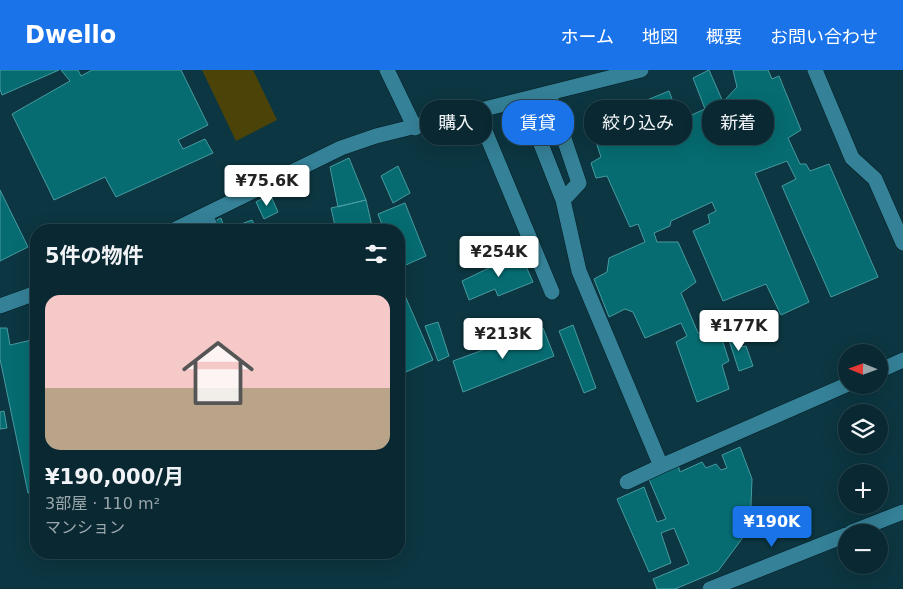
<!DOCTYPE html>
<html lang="ja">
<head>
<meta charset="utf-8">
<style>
  body { margin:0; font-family:"DejaVu Sans","Noto Sans JP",sans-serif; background:#17343d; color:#f1f3f6; height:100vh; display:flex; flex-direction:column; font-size:19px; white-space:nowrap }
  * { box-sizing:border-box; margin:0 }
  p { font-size:16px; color:#99a6ab }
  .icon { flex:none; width:28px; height:28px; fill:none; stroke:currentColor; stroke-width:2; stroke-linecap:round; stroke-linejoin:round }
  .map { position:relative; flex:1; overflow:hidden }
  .details { position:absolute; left:30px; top:154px; width:375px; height:335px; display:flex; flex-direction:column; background:#092831; border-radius:20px; box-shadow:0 5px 20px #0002,0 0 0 1px #29444d }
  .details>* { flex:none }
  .top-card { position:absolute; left:420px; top:30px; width:408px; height:45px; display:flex; gap:10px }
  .needle { width:32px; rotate:271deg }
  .fabs { position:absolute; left:838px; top:274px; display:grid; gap:10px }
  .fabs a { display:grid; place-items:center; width:50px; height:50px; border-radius:50%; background:#092831; box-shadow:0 5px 20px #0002,0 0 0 1px #29444d; font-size:25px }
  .price { position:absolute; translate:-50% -42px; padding:0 11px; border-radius:5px; background:#fff; color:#222; font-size:16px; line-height:32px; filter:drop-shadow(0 1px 2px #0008) }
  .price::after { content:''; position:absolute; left:50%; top:30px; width:15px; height:11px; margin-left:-8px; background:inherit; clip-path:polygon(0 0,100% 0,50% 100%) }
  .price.current { background:#1a73e8; color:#fff }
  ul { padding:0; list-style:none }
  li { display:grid; align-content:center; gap:10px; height:265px; padding:0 15px }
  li+li { border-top:1px solid #29444d }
  li span { display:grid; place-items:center; height:155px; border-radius:15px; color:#555 }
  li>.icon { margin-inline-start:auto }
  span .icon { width:90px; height:90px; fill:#fffc; stroke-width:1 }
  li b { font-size:21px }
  h2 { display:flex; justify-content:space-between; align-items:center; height:60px; padding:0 15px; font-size:21px }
  .chip { padding:0 18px; border-radius:20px; background:#092831; box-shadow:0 5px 20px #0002,0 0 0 1px #29444d; font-size:18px; line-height:45px }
  .chip.current { background:#1a73e8; color:#fff }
  header { display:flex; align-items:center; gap:30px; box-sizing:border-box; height:70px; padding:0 25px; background:#1a73e8; color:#fff }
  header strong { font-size:24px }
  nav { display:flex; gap:28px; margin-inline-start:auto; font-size:18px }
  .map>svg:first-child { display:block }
  .green { fill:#4c4308 }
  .building { fill:#066c71; stroke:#479ba0 }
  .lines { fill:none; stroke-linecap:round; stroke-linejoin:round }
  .minor-casing { stroke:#041c22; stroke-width:16 }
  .minor { stroke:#358197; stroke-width:15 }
</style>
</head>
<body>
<header>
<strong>Dwello</strong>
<nav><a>ホーム</a><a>地図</a><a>概要</a><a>お問い合わせ</a></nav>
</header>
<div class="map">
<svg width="903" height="519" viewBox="0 0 903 519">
  <rect width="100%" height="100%" fill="#0c3641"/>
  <path class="green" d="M202 0H253L277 50 236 71Z"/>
  <path class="building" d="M0 0H59L2 25 0 19Z
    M61 0H78L81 6 92 0H181L208 55 178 70 183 79 205 69 213 83 116 127 105 107 54 130 12 44 70 11Z
    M709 0 723 32 737 17 733 0H768L772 9 779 6 801 60 788 68 800 94H806L810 101 829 94 878 207 831 227 782 116 796 109 787 91 755 103 809 232 781 245 766 214 723 231 693 161 710 153 708 145 716 141 712 132 671 151 670 156 654 163 657 172H678L696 212 681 223 698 263 718 257 729 291 722 295 729 319 697 332 676 272 687 266 681 253 645 268 633 242 625 239 609 247 594 209 607 202 609 188 645 172 638 154 630 157 607 106 596 108 591 93 601 87 596 72 603 70 592 47 615 37 630 71 657 59 647 30 669 21 680 50 705 39 693 8Z
    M349 88 366 130 338 137 330 97Z
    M398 96 410 123 393 133 381 106Z
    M0 120 28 177 0 191Z
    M270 124 278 142 264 149 256 132Z
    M366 130 372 156 353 160H336L331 138Z
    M405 133 426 186 399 198V160H384L378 144Z
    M221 148 225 160 252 150 257 160H217L213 152Z
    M520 183 533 212 498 226 495 219 469 230 462 211Z
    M399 212 433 290 399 305Z
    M438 252 449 286 438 291 425 256Z
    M573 255 596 318 584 323 559 261Z
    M0 258H7L10 275 36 269V421L28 423 0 289Z
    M543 258 554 286 463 322 453 291Z
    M732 259 740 277 746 276 753 296 739 301 726 261Z
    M4 341 7 358 0 359V342Z
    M740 377 752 409 750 458 718 501 675 519H657L653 509 689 494 674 458 661 463 671 493 649 502 617 429 644 417 657 452 666 449 648 407 678 395 680 402 702 392 706 398 716 394 721 400 727 398 722 385Z"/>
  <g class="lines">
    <g class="minor-casing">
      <path id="minor" d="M387 0 415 58
        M815 0 852 88 875 109 903 173
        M549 24 579 113 563 130
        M524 31 563 130 579 201 661 396 627 412
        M477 42 552 222
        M205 145 212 160
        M174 160 341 78 376 66 641 0
        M0 236 36 223
        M879 301 903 290
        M661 396 846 315
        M852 462 903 442
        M710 519 846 465"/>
    </g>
    <use href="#minor" class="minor"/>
  </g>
</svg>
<div class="fabs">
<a><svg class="needle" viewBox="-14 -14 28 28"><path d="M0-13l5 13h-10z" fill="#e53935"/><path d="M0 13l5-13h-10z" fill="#99a6ab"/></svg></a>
<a><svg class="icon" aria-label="layers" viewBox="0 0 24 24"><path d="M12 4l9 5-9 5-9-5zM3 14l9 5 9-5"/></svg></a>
<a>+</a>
<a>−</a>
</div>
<b class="price" style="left:267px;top:137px">¥75.6K</b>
<b class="price" style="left:499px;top:208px">¥254K</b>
<b class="price" style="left:739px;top:282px">¥177K</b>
<b class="price" style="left:503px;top:290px">¥213K</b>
<b class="price current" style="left:772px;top:478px">¥190K</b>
<div class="top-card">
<a class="chip">購入</a>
<a class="chip current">賃貸</a>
<a class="chip">絞り込み</a>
<a class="chip">新着</a>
</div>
<section class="details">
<h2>5件の物件<svg class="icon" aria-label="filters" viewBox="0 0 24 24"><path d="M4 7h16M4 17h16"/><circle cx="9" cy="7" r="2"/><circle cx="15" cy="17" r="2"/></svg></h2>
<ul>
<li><span style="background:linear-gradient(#f6c9c9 60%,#b9a48a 0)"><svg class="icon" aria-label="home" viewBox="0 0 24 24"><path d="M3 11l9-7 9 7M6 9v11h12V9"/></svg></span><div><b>¥190,000/月</b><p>3部屋 · 110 m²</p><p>マンション</p></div></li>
</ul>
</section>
</div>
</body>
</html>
